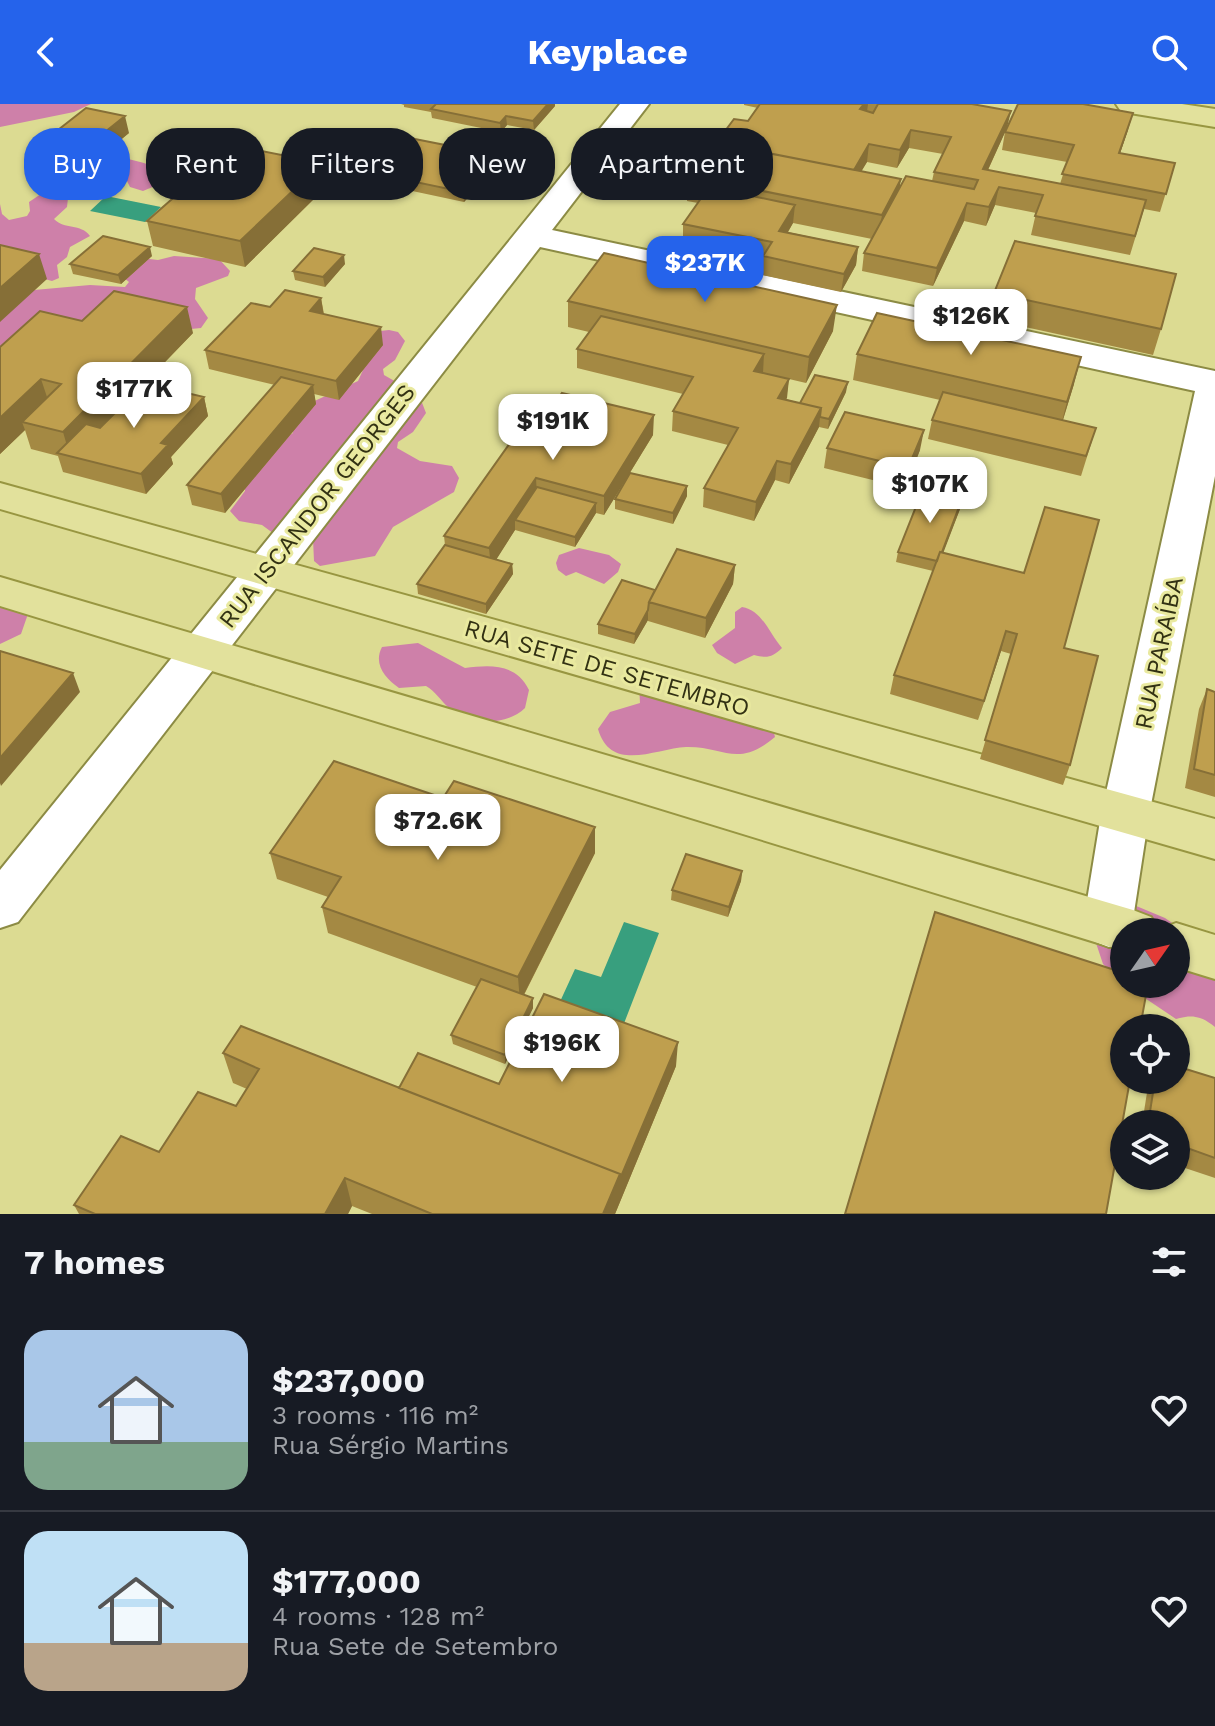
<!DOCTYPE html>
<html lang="en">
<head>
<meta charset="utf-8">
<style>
  body { margin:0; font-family:"Work Sans",sans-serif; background:#242831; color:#f1f3f6; height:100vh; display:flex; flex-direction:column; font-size:30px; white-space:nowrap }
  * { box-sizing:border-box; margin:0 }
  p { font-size:26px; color:#9ea1a6 }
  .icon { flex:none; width:44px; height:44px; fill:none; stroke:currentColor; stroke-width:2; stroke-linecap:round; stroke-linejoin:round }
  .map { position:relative; height:1110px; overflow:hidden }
  .side { display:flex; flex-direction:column; background:#171b24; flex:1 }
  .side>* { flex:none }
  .banner { position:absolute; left:24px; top:24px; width:800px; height:72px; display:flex; gap:16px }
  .needle { width:52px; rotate:56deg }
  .fabs { position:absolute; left:1110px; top:814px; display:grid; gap:16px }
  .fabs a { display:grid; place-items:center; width:80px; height:80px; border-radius:50%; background:#171b24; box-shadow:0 2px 6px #0004; font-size:40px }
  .price { position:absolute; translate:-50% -68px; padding:0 18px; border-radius:16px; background:#fff; color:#222; font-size:26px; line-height:52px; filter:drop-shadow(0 2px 4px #0008) }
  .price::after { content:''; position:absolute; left:50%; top:48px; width:24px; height:18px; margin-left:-12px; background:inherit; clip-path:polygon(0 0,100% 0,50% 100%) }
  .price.on { background:#2563eb; color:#fff }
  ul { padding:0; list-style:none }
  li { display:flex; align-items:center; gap:24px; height:200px; padding:0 24px }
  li+li { border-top:2px solid #363941 }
  li span { display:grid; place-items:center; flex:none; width:224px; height:160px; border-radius:24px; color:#555 }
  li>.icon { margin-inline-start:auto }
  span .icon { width:96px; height:96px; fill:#fffc; stroke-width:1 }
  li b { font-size:34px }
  h2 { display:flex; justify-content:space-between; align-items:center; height:96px; padding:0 24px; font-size:34px }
  .chip { padding:0 28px; border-radius:32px; background:#171b24; box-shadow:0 2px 6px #0004; font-size:28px; line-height:72px }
  .chip.on { background:#2563eb; color:#fff }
  header { display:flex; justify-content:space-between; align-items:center; height:104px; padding:0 24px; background:#2563eb; color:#fff; font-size:36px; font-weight:700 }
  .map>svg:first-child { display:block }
  .forest { fill:#ce80a9 }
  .water { fill:#389f7e }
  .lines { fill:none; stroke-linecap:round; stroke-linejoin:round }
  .minor-casing { stroke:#8c8b44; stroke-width:4 }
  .major-casing { stroke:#989641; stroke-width:4 }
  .minor { fill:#fff; fill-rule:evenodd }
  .major { fill:#e2e19c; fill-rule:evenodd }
  .wall { fill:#a48943; fill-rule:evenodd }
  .shaded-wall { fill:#866f37 }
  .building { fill:#bf9f4e; stroke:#866f37; stroke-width:2 }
  .labels { text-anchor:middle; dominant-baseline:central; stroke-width:6; stroke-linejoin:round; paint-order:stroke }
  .street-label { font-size:24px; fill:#323113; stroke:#e9e99f }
</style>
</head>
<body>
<header><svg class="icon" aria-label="back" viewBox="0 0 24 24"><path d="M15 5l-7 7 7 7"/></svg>Keyplace<svg class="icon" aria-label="search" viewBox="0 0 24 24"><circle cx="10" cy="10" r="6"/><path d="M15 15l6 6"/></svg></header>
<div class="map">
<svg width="1215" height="1110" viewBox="0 0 1215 1110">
  <rect width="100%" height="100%" fill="#dcdb92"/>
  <path class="forest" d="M0 0H91L74 8 0 23Z
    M110 53C125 53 148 59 161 66L155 82 143 87 130 83 126 75 84 76 80 87 68 94 67 103 54 115C64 126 81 119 90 132L70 143 67 153 57 161 59 174 52 177 0 163V100L2 110 9 116 27 112 30 107 29 98 47 86 52 74 84 65Z
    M174 152 219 155 230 167 228 172 196 184 195 195 208 214 201 224 0 244V205L34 186 90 181 125 183 129 178 124 174 141 154 158 156Z
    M389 226 398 228 405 237 395 256 383 265 384 271 419 291 426 309 413 328 398 338 397 344 420 357 452 362 459 374 454 388 393 423 375 452 320 462 314 457 313 435H281L262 421 239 417 230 407 245 387V381L270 342 293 329 289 323 308 300 358 277 363 266 361 261 380 227Z
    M579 444 609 451 621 460 618 468 604 480 576 468 566 472 558 466 556 459 559 451Z
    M0 482 29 507 21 530 0 540Z
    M742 503C762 506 769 529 782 544 772 554 766 554 754 551L735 560 717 549 712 541 735 524V508Z
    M418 539 465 564C490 561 516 559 529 586L525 604C507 622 468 622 449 604 440 596 436 588 426 582L399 584C385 574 373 560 382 543Z
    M639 580 773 625 775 633C737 665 724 642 686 643 657 644 611 670 598 625L610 608 640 599Z
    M1122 796 1165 814 1215 849V923C1202 912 1192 910 1176 915L1124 880H1176V828H1124V880L1103 860 1091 824Z"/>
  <path class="water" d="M106 92 161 103 145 118 90 107Z
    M624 818 659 829 623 922 558 902 575 865 601 873Z"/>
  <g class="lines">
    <g class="minor-casing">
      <path id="minor" d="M620 0H649L552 126 1215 267V372L1149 711 1131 828H1124V837L1109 843 1091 836 1083 821 1101 711 1195 287 540 143 18 818 0 824V766Z"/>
    </g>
    <g class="major-casing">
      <path id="major" d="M1116 0H1182L1215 5V23L1130 9 1120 6Z
        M0 379 1215 715V755L0 405Z
        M0 473 1133 806 1151 813 1158 826 1176 819 1215 831V875L1176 863V828H1124V847L0 502Z"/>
    </g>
    <use href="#minor" class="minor"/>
    <use href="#major" class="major"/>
  </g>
  <path class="wall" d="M401 0H555V2L534 26 507 21 501 28 432 14 431 8 404 3V1Z
    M744 0H974L1007 24 1128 26 1120 49 1175 59 1160 108 1144 105 1130 151 1031 131 1036 109 995 101 986 122 964 117 933 182 862 167 864 149 872 135 793 119 788 128 858 143 856 161 841 188 762 171 763 155 683 138V120L698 99 687 97 688 72 716 39 748 17 758 4 744 1ZM1005 28 1002 46 1067 58 1060 80 988 66ZM909 44 943 50 934 68 932 77 900 83 861 67 867 58 897 64Z
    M129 29 79 70 40 62 35 44Z
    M461 54 490 60 491 69 464 98 323 68 325 84 245 163 153 142 147 117 177 90 156 85 150 61 320 59Z
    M152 152 121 180 73 170 70 160Z
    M345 160 325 183 295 176 293 167Z
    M994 189 1161 225 1153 251 988 215Z
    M321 194 324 210 383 241 339 296 314 290 316 300 225 409 192 401 187 381 275 281 209 265 205 246 270 203Z
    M568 197 833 227 806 279 789 275 786 295 800 299 846 288 828 325 819 323 789 380 775 376 754 417 703 403 704 384 728 341 672 327 673 307 683 290 577 264V245L589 228 568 223Z
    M82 217 193 229 145 279 204 293 208 312 171 353 173 360 146 390 63 368 58 352 31 345 25 326 0 350V243Z
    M857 250 1074 280 1063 316 1096 324 1081 372 928 335 932 316 940 296 853 276Z
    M534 329 653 331 604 411 596 409 575 443 515 426 496 455 512 460 513 470 486 510 418 490 417 480 445 441 444 432Z
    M827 344 920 346 905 384 824 364Z
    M687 392 673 420 615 405V395Z
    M962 395 960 405 943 448 1064 544 1070 661 1063 681 980 655 1011 550 1001 547 978 616 890 590 894 571 933 467 896 458 898 448Z
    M735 461 733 480 705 534 648 517V516L634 540 598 530V520L655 486Z
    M1207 585 1215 588V693L1185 684 1199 605Z
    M270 749H595L524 891 533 894V904L505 960 453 940 451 931 477 883 328 829 322 803 328 793 277 775Z
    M742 767 741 777 728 813 671 796 672 786Z
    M223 949 399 984 499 980 676 962 615 1110H372L352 1102 348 1110H79L74 1101 159 1048 236 1002 247 985 233 979Z
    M1215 974V1074L1176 1061V1020H1142L1149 976Z"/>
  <path class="shaded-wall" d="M548 0H555V2L534 26 533 17Z
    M864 0H868L867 8 860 5Z
    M1011 7 1007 24 980 83 983 65Z
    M1133 9 1128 26 1114 67 1119 49Z
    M125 12 129 29 79 70 75 52Z
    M506 12 507 21 501 28 500 19Z
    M911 26 909 44 897 64 900 46Z
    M869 40 867 58 848 90 850 73Z
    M460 44 461 53 453 52Z
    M322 59 325 84 245 163 240 137Z
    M490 60 491 69 464 98 463 88Z
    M901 75 897 100 878 137 882 111Z
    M999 83 995 101 986 122 989 103Z
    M967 99 964 117 933 182 937 164Z
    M795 101 793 119 778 145 779 127Z
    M150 143 152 152 121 180 118 171Z
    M858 143 856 161 841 188 844 170Z
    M39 150 47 175 0 218V184Z
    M344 151 345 160 325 183 323 173Z
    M321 194 324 213 310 207Z
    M837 201 833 227 806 279 809 253Z
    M187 203 193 229 73 353 70 352 63 328Z
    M381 223 383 241 339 296 336 277Z
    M764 250 763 269 754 267Z
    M1081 253 1074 280 1060 325 1067 298Z
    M41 275 50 302 22 318 25 326 0 350V314Z
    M789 275 787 294 776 313 778 294Z
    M848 278 846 288 828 325 829 315Z
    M313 281 316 300 225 409 221 390Z
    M204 293 208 312 171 353 173 360 146 390 141 370 161 339Z
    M821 304 819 323 789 380 791 360Z
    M654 311 653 331 604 411V392Z
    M924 326 920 346 905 384 908 364Z
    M777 357 775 376 754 417 756 398Z
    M536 374 537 394 515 416V426L491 464 489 444Z
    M687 382V392L673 420V409Z
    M962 395 960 405 936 468 938 458Z
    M596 399V409L575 443V433Z
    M512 460 513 470 486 510V500Z
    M735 461 733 480 705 534 706 514Z
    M648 506V516L634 540 635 530Z
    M1006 527 1001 547 978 616 984 597Z
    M73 569 80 588 1 682 0 679V654Z
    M595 723V749L520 898 518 873Z
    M742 767 741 777 728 813 729 803Z
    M533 894V904L505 960V951Z
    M678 938 676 962 615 1110H603Z
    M345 1074 352 1102 348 1110H325Z"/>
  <path class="building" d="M436 0H548L533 17 506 12 500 19 431 5Z
    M760 0H864L860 5 873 9 878 0H972L1011 7 983 65 1146 96 1135 132 1035 112 1043 91 999 83 989 103 967 99 937 164 864 149 906 72 974 85 978 76 934 68 951 33 911 26 900 46 869 40 854 66 716 39 734 15 748 17Z
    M1018 0H1083L1133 9 1119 49 1175 59 1166 90 1062 70 1074 41 1005 28Z
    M86 4 125 12 75 52 35 44Z
    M351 29 384 36 390 30 460 44 453 52 490 60 463 88 320 58Z
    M185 32 322 59 240 137 147 117 180 88 191 90 210 73 150 61Z
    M712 38 901 75 882 111 688 72Z
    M709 83 795 101 779 127 858 143 844 170 763 152 772 138 683 120Z
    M103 132 150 143 118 171 70 160Z
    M1015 137 1176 170 1161 225 994 189Z
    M0 141 39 150 0 184Z
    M314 144 344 151 323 173 293 167Z
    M604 149 837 201 809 253 568 197Z
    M285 186 321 194 310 207 381 223 336 277 205 246 251 199 270 203Z
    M114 187 187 203 63 328 22 318 61 280 41 275 0 314V243L40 207 82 217Z
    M877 209 1081 253 1067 298 857 250Z
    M601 212 764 250 754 267 789 275 778 294 821 304 791 360 777 357 756 398 704 384 738 324 673 307 693 273 577 245Z
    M815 271 848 278 829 315 820 313 821 304 800 299Z
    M281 273 313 281 221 390 187 381Z
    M145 279 204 293 161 339 168 341 141 370 57 349 86 320 100 324Z
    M943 288 1096 324 1086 352 932 316Z
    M562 289 654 311 604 392 536 374 489 444 444 432 520 325 534 329Z
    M845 308 924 326 908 364 827 344Z
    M630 369 687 382 673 409 615 395Z
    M537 383 596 399 575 433 515 416Z
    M923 385 962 395 942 448H940L937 457 898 448Z
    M1045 403 1099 416 1064 544 1098 552 1070 661 985 636 1017 530 1006 527 984 597 894 571 940 448 1024 469Z
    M445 441 512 460 486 500 417 480Z
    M677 445 735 461 706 514 649 498Z
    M622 476 655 486 649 498 648 506 635 530 598 520Z
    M0 547 73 569 0 654Z
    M1207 585 1215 588V671L1194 665Z
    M334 657 443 694 454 677 595 723 518 873 322 803 341 773 270 749Z
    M686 750 742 767 729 803 672 786Z
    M935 808 1124 869V880H1148L1140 924H1124V976H1130L1106 1110H845Z
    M481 875 533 894 505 951 451 931Z
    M544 890 678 938 620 1075V1070L399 984 418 949 499 980Z
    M241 922 620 1070 603 1110H432L345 1074 325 1110H95L74 1101 121 1032 159 1048 198 988 236 1002 259 965 223 949Z
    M1176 962 1215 974V1054L1176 1040V1020H1148L1155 976H1176Z"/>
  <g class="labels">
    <g class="street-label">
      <text transform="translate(317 402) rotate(-52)">RUA ISCANDOR GEORGES</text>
      <text transform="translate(1159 549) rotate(-78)">RUA PARAÍBA</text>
      <text transform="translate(607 564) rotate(16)">RUA SETE DE SETEMBRO</text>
    </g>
  </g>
</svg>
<div class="fabs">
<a><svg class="needle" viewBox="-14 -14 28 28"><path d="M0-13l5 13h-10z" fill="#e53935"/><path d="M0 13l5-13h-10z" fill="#9ea1a6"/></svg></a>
<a><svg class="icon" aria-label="locate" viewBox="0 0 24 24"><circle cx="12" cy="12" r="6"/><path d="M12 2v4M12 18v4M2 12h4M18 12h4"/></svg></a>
<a><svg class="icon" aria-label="layers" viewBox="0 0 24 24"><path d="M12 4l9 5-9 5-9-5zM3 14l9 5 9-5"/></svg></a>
</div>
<b class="price on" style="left:705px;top:200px">$237K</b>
<b class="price" style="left:971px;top:253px">$126K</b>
<b class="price" style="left:134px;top:326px">$177K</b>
<b class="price" style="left:553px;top:358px">$191K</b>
<b class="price" style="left:930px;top:421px">$107K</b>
<b class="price" style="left:438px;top:758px">$72.6K</b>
<b class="price" style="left:562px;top:980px">$196K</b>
<div class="banner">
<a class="chip on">Buy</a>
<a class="chip">Rent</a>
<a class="chip">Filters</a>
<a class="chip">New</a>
<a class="chip">Apartment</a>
</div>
</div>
<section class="side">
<h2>7 homes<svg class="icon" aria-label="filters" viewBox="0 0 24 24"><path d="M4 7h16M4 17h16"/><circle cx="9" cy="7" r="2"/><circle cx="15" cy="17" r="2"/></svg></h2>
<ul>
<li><span style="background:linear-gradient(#a9c7e8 70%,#7fa58c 0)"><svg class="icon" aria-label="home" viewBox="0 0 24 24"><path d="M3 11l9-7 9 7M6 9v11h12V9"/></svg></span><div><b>$237,000</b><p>3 rooms · 116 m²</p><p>Rua Sérgio Martins</p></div><svg class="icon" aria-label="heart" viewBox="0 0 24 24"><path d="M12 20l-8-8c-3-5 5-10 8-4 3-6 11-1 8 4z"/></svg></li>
<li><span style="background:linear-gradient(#bfe0f5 70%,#b9a48a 0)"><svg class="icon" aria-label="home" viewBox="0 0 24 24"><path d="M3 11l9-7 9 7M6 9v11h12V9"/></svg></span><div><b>$177,000</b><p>4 rooms · 128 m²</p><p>Rua Sete de Setembro</p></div><svg class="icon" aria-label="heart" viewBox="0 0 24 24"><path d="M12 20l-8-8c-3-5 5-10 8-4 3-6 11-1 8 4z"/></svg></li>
</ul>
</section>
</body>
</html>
